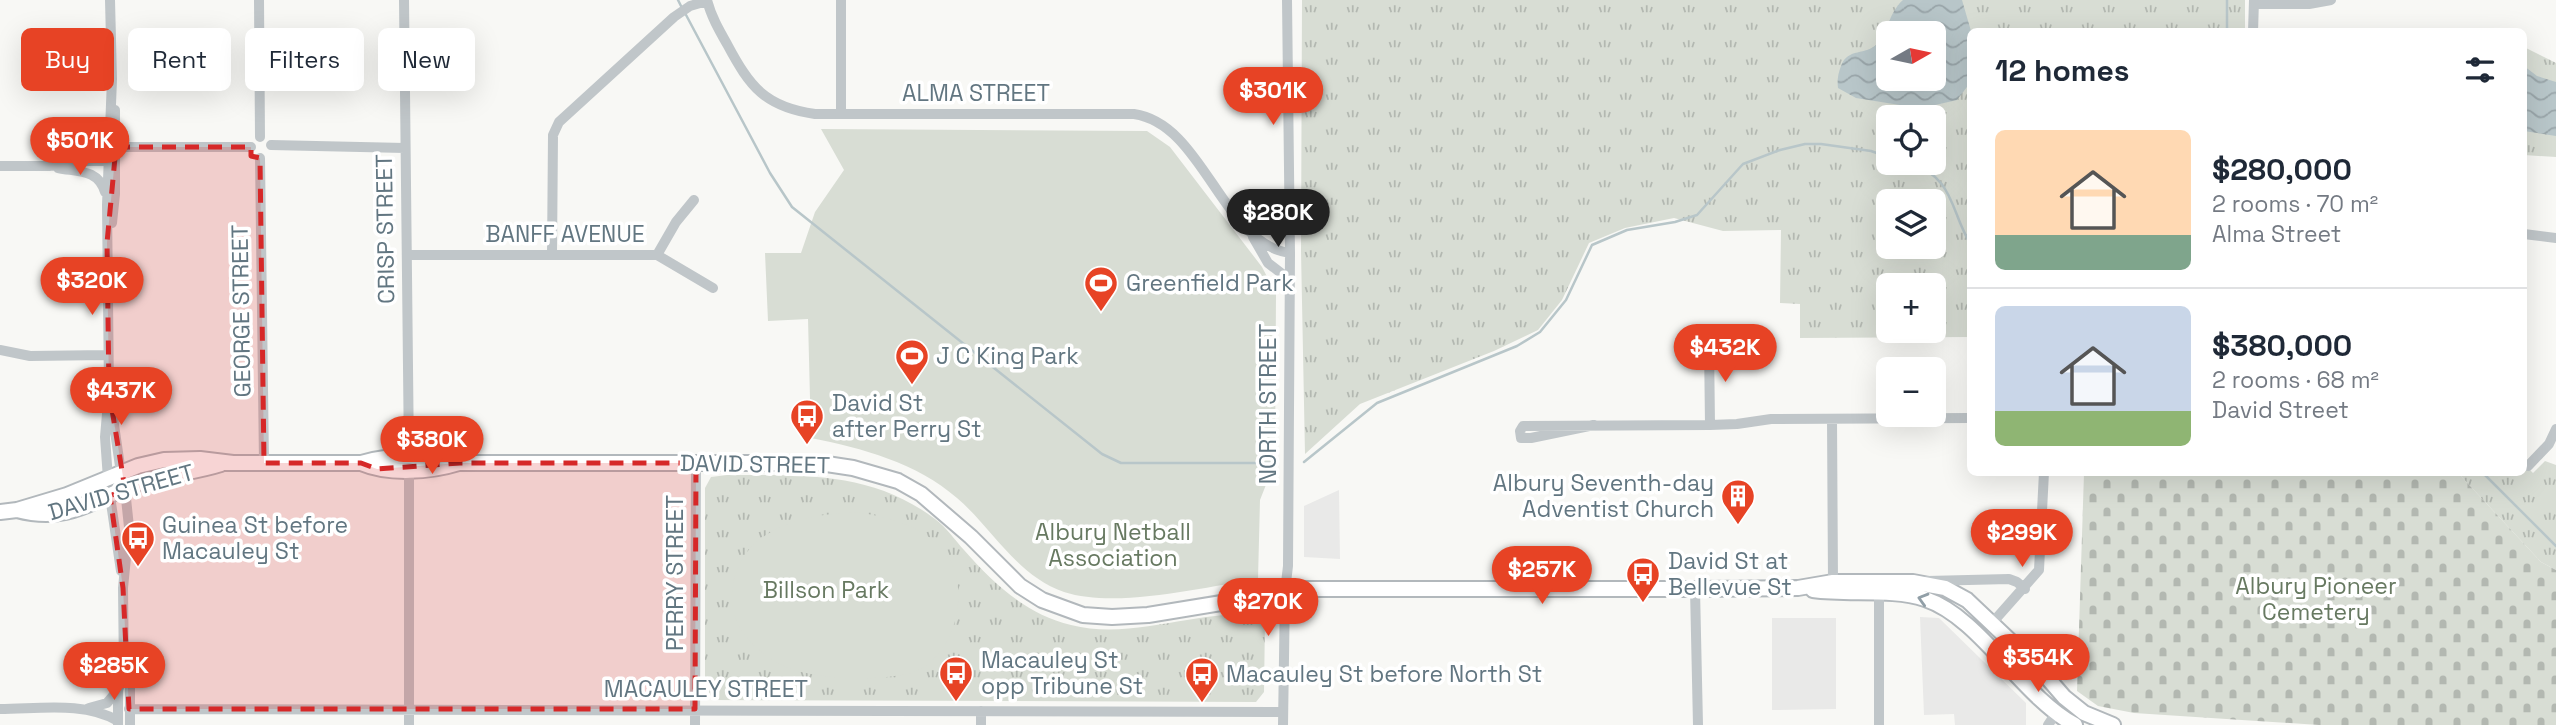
<!DOCTYPE html>
<html lang="en">
<head>
<meta charset="utf-8">
<style>
  body { margin:0; font-family:"Space Grotesk",sans-serif; background:#f2f2f3; color:#1f2937; height:100vh; display:flex; flex-direction:column; font-size:26px; white-space:nowrap }
  * { box-sizing:border-box; margin:0 }
  p { font-size:23px; color:#747a83 }
  .icon { flex:none; width:38px; height:38px; fill:none; stroke:currentColor; stroke-width:2; stroke-linecap:round; stroke-linejoin:round }
  .map { position:relative; flex:1; overflow:hidden }
  .side { position:absolute; left:1967px; top:28px; width:560px; height:448px; display:flex; flex-direction:column; background:#fff; border-radius:10px; box-shadow:0 7px 28px #0002 }
  .side>* { flex:none }
  .top-card { position:absolute; left:21px; top:28px; width:665px; height:63px; display:flex; gap:14px }
  .needle { width:46px; rotate:81deg }
  .fabs { position:absolute; left:1876px; top:21px; display:grid; gap:14px }
  .fabs a { display:grid; place-items:center; width:70px; height:70px; border-radius:10px; background:#fff; box-shadow:0 7px 28px #0002; font-size:35px }
  .price { position:absolute; translate:-50% -60px; padding:0 16px; border-radius:24px; background:#e74325; color:#fff; font-size:23px; line-height:46px; filter:drop-shadow(0 2px 4px #0008) }
  .price::after { content:''; position:absolute; left:50%; top:42px; width:21px; height:16px; margin-left:-10px; background:inherit; clip-path:polygon(0 0,100% 0,50% 100%) }
  .price.on { background:#222; color:#fff }
  ul { padding:0; list-style:none }
  li { display:flex; align-items:center; gap:21px; height:175px; padding:0 28px }
  li+li { border-top:2px solid #e0e1e3 }
  li span { display:grid; place-items:center; flex:none; width:196px; height:140px; border-radius:10px; color:#555 }
  li>.icon { margin-inline-start:auto }
  span .icon { width:84px; height:84px; fill:#fffc; stroke-width:1 }
  li b { font-size:30px }
  h2 { display:flex; justify-content:space-between; align-items:center; height:84px; padding:0 28px; font-size:30px }
  .pill { padding:0 24px; border-radius:10px; background:#fff; box-shadow:0 7px 28px #0002; font-size:24px; line-height:63px }
  .pill.on { background:#e74325; color:#fff }
  .map>svg:first-child { display:block }
  .built { fill:#e9e9e8 }
  .grass { fill:url(#grass-tufts); fill-rule:evenodd }
  .cemetery { fill:url(#cemetery-stones) }
  .garden { fill:#d8ddd4 }
  .water { fill:url(#water-waves); fill-rule:evenodd }
  .lines { fill:none; stroke-linecap:round; stroke-linejoin:round }
  .stream { stroke:#b8c6c9; stroke-width:2.5 }
  .major-casing { stroke:#b2b8bc; stroke-width:18 }
  .minor { stroke:#c0c6c9; stroke-width:10 }
  .major { stroke:#fff; stroke-width:14 }
  .oneway { stroke:#919fa7 }
  .marked { fill:#d62828; fill-opacity:0.2; stroke:#d62828; stroke-width:5; stroke-dasharray:14 9; stroke-linejoin:round }
  .labels { text-anchor:middle; dominant-baseline:central; stroke-width:7; stroke-linejoin:round; paint-order:stroke }
  .street-label { font-size:23px; fill:#627681; stroke:#fff }
  .poi-label { font-size:23px; fill:#627681; stroke:#fff; text-anchor:start }
  .park-label { font-size:23px; fill:#677961; stroke:#fff }
</style>
</head>
<body>
<div class="map">
<svg width="2556" height="725" viewBox="0 0 2556 725">
  <defs>
    <pattern id="grass-tufts" width="24" height="20" patternUnits="userSpaceOnUse" patternTransform="scale(1.75)"><rect width="24" height="20" fill="#d8ddd4"/><path d="M3 7l-1-3M5 7V3M7 7l1-3M15 17l-1-3M17 17v-4M19 17l1-3" fill="none" stroke="#b3b8b1"/></pattern>
    <pattern id="cemetery-stones" width="16" height="16" patternUnits="userSpaceOnUse" patternTransform="scale(1.75)"><rect width="16" height="16" fill="#d8ddd4"/><path d="M2 7V4a2 2 0 0 1 4 0v3zM10 15v-3a2 2 0 0 1 4 0v3z" fill="#b3b8b1"/></pattern>
    <pattern id="water-waves" width="16" height="10" patternUnits="userSpaceOnUse" patternTransform="scale(1.75)"><rect width="16" height="10" fill="#b8c6c9"/><path d="M0 5q4-4 8 0t8 0" fill="none" stroke="#99a5a9"/></pattern>
  </defs>
  <rect width="100%" height="100%" fill="#f8f8f5"/>
  <path class="built" d="M1339 490 1340 559 1304 557V506Z
    M1920 617 1939 618 2026 703V725H1955L1954 714 1924 715Z
    M1772 618H1836V709L1772 710Z"/>
  <path class="grass" d="M1302 0H2245V31L1970 32V337L1800 338V304L1780 303 1781 230 1723 231 1674 218 1625 228 1589 243 1562 300 1538 330 1494 351 1360 404 1305 454 1301 251ZM1888 33H1934V79H1888ZM1888 117H1934V163H1888ZM1888 201H1934V247H1888ZM1888 285H1934V331H1888Z
    M2524 47 2556 63V157L2524 155Z
    M2545 461 2556 465V570L2541 562 2458 473 2524 472V464L2533 473Z
    M727 475C802 475 872 471 935 519 946 527 955 540 964 550 994 584 1026 614 1071 625 1110 635 1149 626 1187 620 1210 616 1233 614 1256 611L1265 619 1264 692 1256 702 713 700 705 685V488L711 477Z"/>
  <path class="cemetery" d="M2084 473H2458L2541 562 2556 570V725H2319L2134 713 2098 706 2077 691Z"/>
  <path class="garden" d="M821 129 1147 131 1170 147 1262 267 1276 294 1275 462 1260 500 1258 579C1203 587 1117 609 1064 592 1017 576 993 529 957 498 917 463 862 448 811 438L808 319 768 321 765 253H801L815 212 844 170Z
    M854 512C886 516 922 525 944 551 974 587 955 663 907 674 874 681 818 680 786 667 769 660 748 643 739 626 724 598 734 559 759 540 786 519 821 514 854 512Z"/>
  <path class="water" d="M1903 0H1962L1971 31 1970 83 1957 100 1931 106H1906L1856 98 1838 88C1837 80 1838 74 1841 66 1848 47 1866 56 1877 44 1887 34 1889 12 1903 0ZM1888 33H1934V79H1888Z
    M2524 66 2537 76 2556 82V136L2524 131Z"/>
  <g class="lines">
    <path class="stream" d="M678 0 682 8
      M685 13 770 173 792 207 1102 454 1121 463H1273
      M2227 32V0
      M1909 163C1955 177 1950 211 1970 243
      M1304 462 1377 403 1517 346 1540 332 1566 300 1592 245 1627 230 1675 222 1697 215 1743 164 1780 150 1805 144H1821L1871 151 1888 157
      M2482 472 2556 546"/>
    <g class="major-casing">
      <path id="major" d="M361 463C389 475 430 472 459 463
        M17 510C73 525 97 495 146 481 171 474 196 472 221 464
        M0 512 17 510 67 495 138 466 164 460 200 459 233 463H361C391 454 430 455 460 463H820L853 468 898 481 921 494 971 537 1020 586 1042 600 1083 615 1112 617 1148 615 1307 589H1695L1798 588 1833 582H1913L1945 588 1967 600 2039 668 2064 697 2084 713 2113 725
        M1813 590C1849 595 1892 588 1925 599 1980 617 2021 696 2075 725"/>
    </g>
    <path class="minor" d="M259 0 260 137
      M404 0 409 458
      M707 0C711 16 719 30 727 44 750 87 765 107 815 114H1134C1204 124 1222 244 1290 253
      M2254 4H2309L2331 0
      M2253 32 2254 0
      M841 114V0
      M271 145 405 148
      M116 147H251
      M260 158 264 463
      M0 166H49L76 161H108
      M58 168C78 172 98 169 105 192
      M112 223 115 194V110
      M2524 234 2556 238
      M1253 237 1268 263 1290 280
      M552 254 553 135 559 122 674 17 690 6 707 1
      M407 255H657L676 222 694 200
      M657 255 713 288
      M1709 344 1710 425
      M0 350 30 356 108 355
      M111 404 121 473
      M1832 419 1833 582
      M1594 425 1531 438H1521L1520 431 1523 426 1710 425 1737 424 1771 419 1970 418
      M2528 466 2549 444 2556 429
      M409 469V725
      M108 479 105 437 109 391 107 205 112 79 110 0
      M110 496 121 571
      M1927 581 2009 579 2017 582 2025 589
      M1695 589 1698 725
      M1879 594V725
      M1993 622 2039 570 2044 472
      M124 673 130 688V725
      M89 708 107 703 118 690
      M0 709C38 709 85 701 118 721
      M129 709 1283 712
      M981 711V725
      M118 725V690L124 673 123 588 129 527 125 489
      M695 725 696 463
      M1283 725 1285 591 1288 566 1290 253 1287 0
      M2048 725 2056 713"/>
    <use href="#major" class="major"/>
  </g>
  <defs><path id="oneway-chevron" d="M-2-3.5L2.5 0L-2 3.5" fill="none" stroke-width="1.6" stroke-linecap="round" stroke-linejoin="round" transform="scale(1.75)"/></defs>
  <use class="oneway" href="#oneway-chevron" transform="translate(1923 599) rotate(-164)"/>
  <path class="marked" d="M116 147H251V156L260 158 264 463H361L377 469 460 463H696L695 709H129L123 588 110 496 125 489 109 391 107 243Z"/>
  <defs>
    <g id="stadium-pin" transform="scale(1.75)"><path d="M0 17L-7.5 6A9.5 9.5 0 1 1 7.5 6Z" fill="#e74325" stroke="#fff"/><path d="M0-5a6.5 5 0 1 0 0 10a6.5 5 0 1 0 0-10ZM-3.5-1.8h7v3.6h-7Z" fill="#fff"/></g>
    <g id="bus-pin" transform="scale(1.75)"><path d="M0 17L-7.5 6A9.5 9.5 0 1 1 7.5 6Z" fill="#e74325" stroke="#fff"/><path d="M-5-6H5V4H4V6H2V4H-2V6H-4V4H-5ZM-3.5-4V0h7V-4ZM-3.5 1.2v1.5H-2V1.2ZM2 1.2v1.5H3.5V1.2Z" fill="#fff"/></g>
    <g id="building-pin" transform="scale(1.75)"><path d="M0 17L-7.5 6A9.5 9.5 0 1 1 7.5 6Z" fill="#e74325" stroke="#fff"/><path d="M-4-6H4V6H1V3H-1V6H-4ZM-2.5-4.3h1.7v1.8h-1.7ZM.8-4.3h1.7v1.8H.8ZM-2.5-1h1.7V.8h-1.7ZM.8-1h1.7V.8H.8Z" fill="#fff"/></g>
  </defs>
  <g fill-rule="evenodd">
    <use href="#stadium-pin" x="1101" y="283"/>
    <use href="#stadium-pin" x="912" y="356"/>
    <use href="#bus-pin" x="807" y="416"/>
    <use href="#building-pin" x="1738" y="496"/>
    <use href="#bus-pin" x="138" y="538"/>
    <use href="#bus-pin" x="1643" y="574"/>
    <use href="#bus-pin" x="956" y="673"/>
    <use href="#bus-pin" x="1202" y="674"/>
  </g>
  <g class="labels">
    <g class="street-label">
      <text x="976" y="93">ALMA STREET</text>
      <text transform="translate(385 229) rotate(-91)">CRISP STREET</text>
      <text x="565" y="234">BANFF AVENUE</text>
      <text transform="translate(241 311) rotate(-91)">GEORGE STREET</text>
      <text transform="translate(1268 404) rotate(-90)">NORTH STREET</text>
      <text transform="translate(755 464) rotate(1)">DAVID STREET</text>
      <text transform="translate(121 492) rotate(-16)">DAVID STREET</text>
      <text transform="translate(675 573) rotate(-90)">PERRY STREET</text>
      <text x="706" y="689">MACAULEY STREET</text>
    </g>
    <g class="poi-label">
      <text x="1126" y="283">Greenfield Park</text>
      <text x="936" y="356">J C King Park</text>
      <text x="832" y="403">David St<tspan x="832" dy="26">after Perry St</tspan></text>
      <text x="1714" y="483" text-anchor="end">Albury Seventh-day<tspan x="1714" dy="26">Adventist Church</tspan></text>
      <text x="162" y="525">Guinea St before<tspan x="162" dy="26">Macauley St</tspan></text>
      <text x="1668" y="561">David St at<tspan x="1668" dy="26">Bellevue St</tspan></text>
      <text x="981" y="660">Macauley St<tspan x="981" dy="26">opp Tribune St</tspan></text>
      <text x="1226" y="674">Macauley St before North St</text>
    </g>
    <g class="park-label">
      <text x="1113" y="532">Albury Netball<tspan x="1113" dy="26">Association</tspan></text>
      <text x="2316" y="586">Albury Pioneer<tspan x="2316" dy="26">Cemetery</tspan></text>
      <text x="826" y="590">Billson Park</text>
    </g>
  </g>
</svg>
<div class="fabs">
<a><svg class="needle" viewBox="-14 -14 28 28"><path d="M0-13l5 13h-10z" fill="#e53935"/><path d="M0 13l5-13h-10z" fill="#747a83"/></svg></a>
<a><svg class="icon" aria-label="locate" viewBox="0 0 24 24"><circle cx="12" cy="12" r="6"/><path d="M12 2v4M12 18v4M2 12h4M18 12h4"/></svg></a>
<a><svg class="icon" aria-label="layers" viewBox="0 0 24 24"><path d="M12 4l9 5-9 5-9-5zM3 14l9 5 9-5"/></svg></a>
<a>+</a>
<a>−</a>
</div>
<b class="price" style="left:1273px;top:127px">$301K</b>
<b class="price" style="left:80px;top:177px">$501K</b>
<b class="price on" style="left:1278px;top:249px">$280K</b>
<b class="price" style="left:92px;top:317px">$320K</b>
<b class="price" style="left:1725px;top:384px">$432K</b>
<b class="price" style="left:121px;top:427px">$437K</b>
<b class="price" style="left:432px;top:476px">$380K</b>
<b class="price" style="left:2022px;top:569px">$299K</b>
<b class="price" style="left:1542px;top:606px">$257K</b>
<b class="price" style="left:1268px;top:638px">$270K</b>
<b class="price" style="left:2038px;top:694px">$354K</b>
<b class="price" style="left:114px;top:702px">$285K</b>
<div class="top-card">
<a class="pill on">Buy</a>
<a class="pill">Rent</a>
<a class="pill">Filters</a>
<a class="pill">New</a>
</div>
<section class="side">
<h2>12 homes<svg class="icon" aria-label="filters" viewBox="0 0 24 24"><path d="M4 7h16M4 17h16"/><circle cx="9" cy="7" r="2"/><circle cx="15" cy="17" r="2"/></svg></h2>
<ul>
<li><span style="background:linear-gradient(#ffd9b3 75%,#7fa58c 0)"><svg class="icon" aria-label="home" viewBox="0 0 24 24"><path d="M3 11l9-7 9 7M6 9v11h12V9"/></svg></span><div><b>$280,000</b><p>2 rooms · 70 m²</p><p>Alma Street</p></div></li>
<li><span style="background:linear-gradient(#c9d6e8 75%,#8fb573 0)"><svg class="icon" aria-label="home" viewBox="0 0 24 24"><path d="M3 11l9-7 9 7M6 9v11h12V9"/></svg></span><div><b>$380,000</b><p>2 rooms · 68 m²</p><p>David Street</p></div></li>
</ul>
</section>
</div>
</body>
</html>
